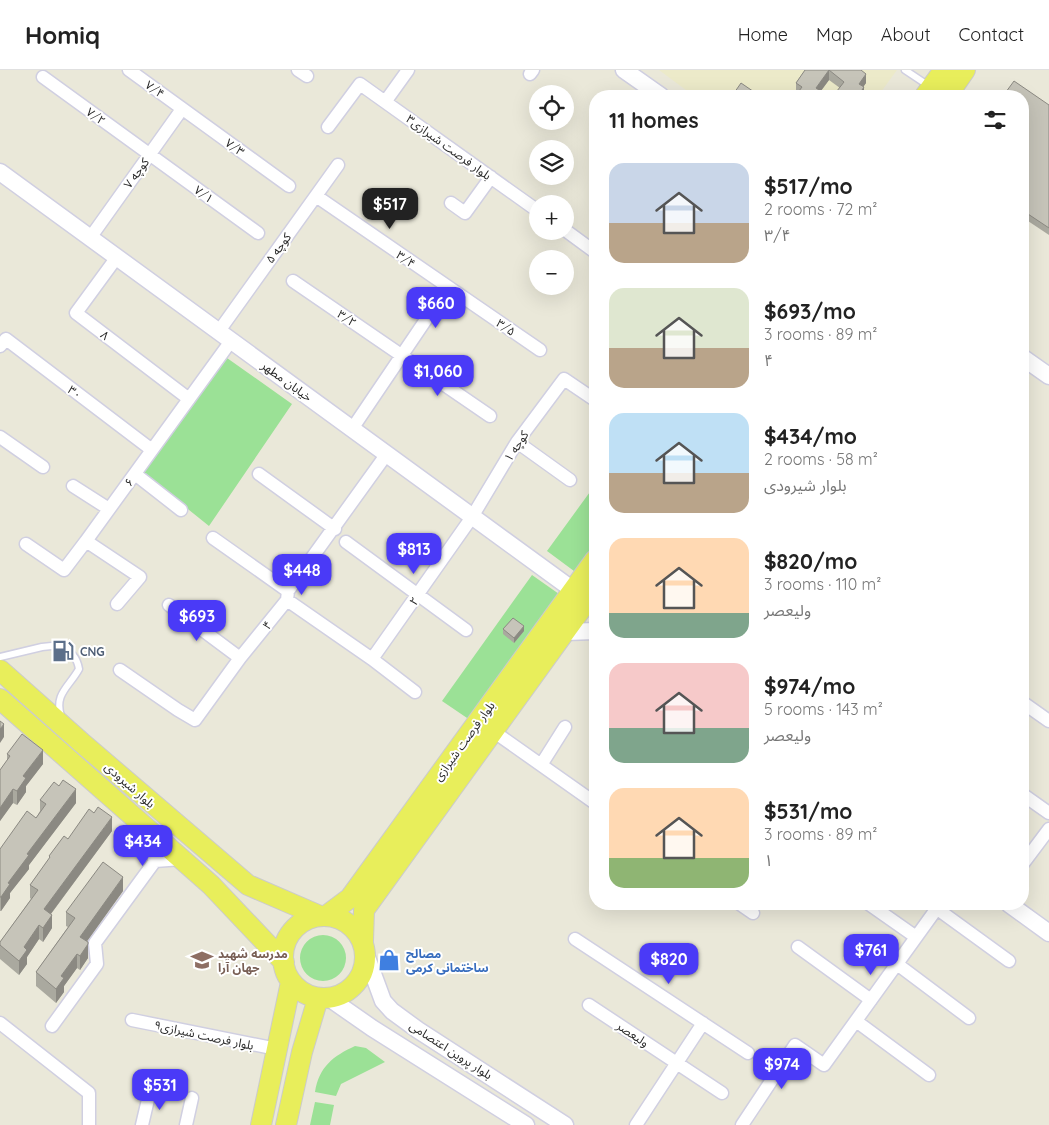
<!DOCTYPE html>
<html lang="en">
<head>
<meta charset="utf-8">
<style>
  body { margin:0; font-family:Quicksand,"Noto Sans Arabic",sans-serif; background:#f2f2f2; color:#222; height:100vh; display:flex; flex-direction:column; font-size:19px; white-space:nowrap }
  * { box-sizing:border-box; margin:0 }
  p { font-size:16px; color:#767676 }
  .icon { flex:none; width:28px; height:28px; fill:none; stroke:currentColor; stroke-width:2; stroke-linecap:round; stroke-linejoin:round }
  .map { position:relative; flex:1; overflow:hidden }
  .sheet { position:absolute; left:589px; top:20px; width:440px; height:820px; display:flex; flex-direction:column; background:#fff; border-radius:20px; box-shadow:0 5px 20px #0002 }
  .sheet>* { flex:none }
  .controls { position:absolute; left:529px; top:15px; display:grid; gap:10px }
  .controls a { display:grid; place-items:center; width:45px; height:45px; border-radius:50%; background:#fff; box-shadow:0 5px 20px #0002; font-size:25px }
  .price { position:absolute; translate:-50% -42px; padding:0 11px; border-radius:10px; background:#4a3af7; color:#fff; font-size:16px; line-height:32px; filter:drop-shadow(0 1px 2px #0008) }
  .price::after { content:''; position:absolute; left:50%; top:30px; width:15px; height:11px; margin-left:-8px; background:inherit; clip-path:polygon(0 0,100% 0,50% 100%) }
  .price.current { background:#222; color:#fff }
  ul { padding:0; list-style:none }
  li { display:flex; align-items:center; gap:15px; height:125px; padding:0 20px }
  li span { display:grid; place-items:center; flex:none; width:140px; height:100px; border-radius:15px; color:#555 }
  li>.icon { margin-inline-start:auto }
  span .icon { width:60px; height:60px; fill:#fffc; stroke-width:1 }
  li b { font-size:21px }
  h2 { display:flex; justify-content:space-between; align-items:center; height:60px; padding:0 20px; font-size:21px }
  header { display:flex; align-items:center; gap:30px; box-sizing:border-box; height:70px; padding:0 25px; background:#fff; border-bottom:1px solid #e0e0e0 }
  header strong { font-size:24px }
  nav { display:flex; gap:28px; margin-inline-start:auto; font-size:18px }
  .map>svg:first-child { display:block }
  .education { fill:#eceac9 }
  .grass { fill:#9be196 }
  .lines { fill:none; stroke-linecap:round; stroke-linejoin:round }
  .service-casing { stroke:#d0cfe1; stroke-width:9 }
  .minor-casing { stroke:#d0cfe1; stroke-width:15 }
  .tertiary-casing { stroke:#d0cfe1; stroke-width:19 }
  .primary-casing { stroke:#cbcbcb; stroke-width:22 }
  .service { stroke:#fff; stroke-width:6 }
  .minor { stroke:#fff; stroke-width:12 }
  .tertiary { stroke:#fff; stroke-width:16 }
  .primary { stroke:#e8ee5b; stroke-width:20 }
  .wall { fill:#aaa99f }
  .shaded-wall { fill:#8b8982 }
  .building { fill:#c6c4b9; stroke:#8b8982 }
  .labels { text-anchor:middle; dominant-baseline:central; stroke-width:4; stroke-linejoin:round; paint-order:stroke }
  .street-label { font-size:12px; fill:#282828; stroke:#fff }
  .service-label { font-size:12px; font-weight:bold; fill:#4e5e75; stroke:#fff; text-anchor:start }
  .education-label { font-size:12px; font-weight:bold; fill:#785e54; stroke:#fff; text-anchor:start }
  .shop-label { font-size:12px; font-weight:bold; fill:#366cbe; stroke:#fff; text-anchor:start }
</style>
</head>
<body>
<header>
<strong>Homiq</strong>
<nav><a>Home</a><a>Map</a><a>About</a><a>Contact</a></nav>
</header>
<div class="map">
<svg width="1049" height="1055" viewBox="0 0 1049 1055">
  <rect width="100%" height="100%" fill="#eae8d9"/>
  <path class="education" d="M659 0H897L878 26H694Z"/>
  <path class="grass" d="M227 288 292 334 209 456 143 403Z
    M595 415V480L578 504 547 481Z
    M532 505 559 524 470 650 442 631Z
    M300 888a23 23 0 1 1 46 0a23 23 0 1 1-46 0Z
    M355 976 366 978 385 992 341 1014 336 1026 315 1022C319 997 333 986 355 976Z
    M315 1032 334 1035 330 1055H310Z"/>
  <g class="lines">
    <g class="service-casing">
      <path id="service" d="M905 0 929 16
        M0 587 42 577 61 575C71 582 77 587 79 599 69 617 54 624 61 646"/>
    </g>
    <g class="minor-casing">
      <path id="minor" d="M129 0 289 116
        M298 0 307 6
        M530 4 533 0
        M43 7 258 163
        M385 32 408 0
        M328 57 360 14 538 141
        M316 126 540 280
        M451 133 465 143 491 107
        M565 160 595 182
        M90 168 182 39
        M117 187 76 243 189 329
        M293 211 490 346
        M219 261 338 95
        M0 276 6 269 152 380
        M352 359 448 217
        M0 367 43 397
        M517 372 570 410
        M135 404 181 440
        M259 404 335 459
        M73 416 109 439
        M213 468 288 521
        M346 472 466 560
        M26 474 64 500 86 471
        M287 530 372 589 415 622
        M117 534 140 507 86 471 231 271
        M169 535 240 588
        M372 589 472 447 517 372 564 309 595 330
        M120 600 178 640 195 650 240 588 287 530 288 521 386 385
        M1022 632 1049 651
        M493 661 595 733
        M541 695 565 657
        M1022 724 1049 743
        M143 758 155 791 182 789
        M1022 795 1049 759
        M740 834 753 843
        M869 834 916 867
        M936 838 1009 891
        M575 869 748 983
        M798 877 871 930
        M897 894 969 948
        M589 935 722 1023
        M132 950 277 979
        M856 951 929 1005
        M0 953 89 1023V1055
        M52 956 97 894 95 873 155 791
        M142 1055 150 1021
        M186 1055 192 1028
        M636 1055 703 953
        M742 1055 795 975 824 995 940 834"/>
    </g>
    <g class="tertiary-casing">
      <path id="tertiary" d="M624 0 661 26
        M0 102 573 520
        M1022 287 1049 306
        M566 562 595 561
        M1009 834 1049 863
        M365 882 383 931 392 941 418 960 565 1055
        M329 928 372 958 526 1055"/>
    </g>
    <g class="primary-casing">
      <path id="primary" d="M925 26 944 0
        M947 26 965 0
        M0 600 82 673 248 815 320 846
        M0 629 211 815 284 892
        M326 846 350 828 595 490
        M283 887a41 41 0 1 1 82 0a41 41 0 1 1-82 0Z
        M363 871 364 840 595 520
        M261 1055 291 912
        M286 1055 302 982 318 928"/>
    </g>
    <use href="#service" class="service"/>
    <use href="#minor" class="minor"/>
    <use href="#tertiary" class="tertiary"/>
    <use href="#primary" class="primary"/>
  </g>
  <path class="wall" d="M805 0H861L866 13 863 17 864 26 840 18 829 10 821 21 828 26H796L797 23 796 22V13Z
    M1022 26 1049 35V165L1022 147Z
    M503 559 524 561 514 573 503 564Z
    M7 684 43 694 26 716V722L17 735 13 733 0 751V757V700L7 691Z
    M40 730 76 733 29 795V799L10 823V828L1 841H0V779L36 748 40 741Z
    M112 761 51 844 52 858 43 872 39 869 27 887V894L19 905 0 889V872L31 829 30 828V815L49 789V786L68 769Z
    M123 821 87 871 88 888 80 900 77 898 64 916V922L56 933 36 916V902L68 857 66 856V842Z"/>
  <path class="shaded-wall" d="M829 0V10L817 26 816 18Z
    M866 4V13L859 23V14Z
    M864 17V26H858Z
    M524 556V561L514 573V568Z
    M4 654V667L0 673V659Z
    M43 680V694L26 716V722L17 735V721L23 706Z
    M13 719V733L0 751V758V738Z
    M76 719V733L29 795V799L10 823V828L1 841V827L8 813 27 784Z
    M112 747V761L44 853V839Z
    M123 807V821L80 881V867Z
    M52 845V858L43 872V858Z
    M39 855V869L27 887V894L19 905V891L24 877Z
    M88 874V888L80 900V886Z
    M77 884V898L64 916V922L56 933V919L61 906Z"/>
  <path class="building" d="M805 0H861L866 4 859 14 864 17 858 26H833L844 12 829 0 816 18 828 26H799L796 25 802 17 796 13Z
    M1014 11 1049 35V158L1022 140V26H1003Z
    M741 13 760 26H732Z
    M513 548 524 556 514 568 503 559Z
    M0 651 4 654 0 659Z
    M22 664 43 680 23 706 26 708 17 721 13 719 0 738V700L10 686 7 684Z
    M63 710 76 719 27 784 29 785 8 813 10 814 1 827H0V779L27 741 36 748 46 734 40 730 54 712 59 716Z
    M98 737 112 747 44 839 52 845 43 858 39 855 24 877 27 880 19 891 0 875V872L38 820 30 815 50 787 49 786 64 766 68 769 89 739 94 743Z
    M103 792 123 807 80 867 88 872V874L80 886 77 884 61 906 64 908 56 919 36 902 75 848 66 842Z"/>
  <defs>
    <g id="fuel-bare" transform="scale(1.725)"><path d="M-5.5-6h7V0h2V4h1.3V-2.5L3-4.5l.8-.8L6-3V5H2.5V1h-1V6h-7ZM-4.2-4.7v3.2H.2V-4.7Z" fill="#5c6f8a" stroke="#fff" stroke-width="2.5" paint-order="stroke"/></g>
    <g id="school-bare" transform="scale(1.725)"><path d="M0-5L7-2L0 1L-7-2ZM-4 1L0 2.5L4 1V4Q0 6-4 4Z" fill="#8d6e63" stroke="#fff" stroke-width="2.5" paint-order="stroke"/></g>
    <g id="shop-bare" transform="scale(1.725)"><path d="M-5-2.5h2.3a2.7 3.5 0 0 1 5.4 0H5L5.5 6h-11ZM-1.5-2.5h3a1.5 2.3 0 0 0-3 0Z" fill="#3f7fe0" stroke="#fff" stroke-width="2.5" paint-order="stroke"/></g>
  </defs>
  <g fill-rule="evenodd">
    <use href="#fuel-bare" x="63" y="581"/>
    <use href="#school-bare" x="202" y="890"/>
    <use href="#shop-bare" x="389" y="890"/>
  </g>
  <g class="labels">
    <g class="street-label">
      <text transform="translate(155 19) rotate(36)">۷/۴</text>
      <text transform="translate(96 46) rotate(36)">۷/۲</text>
      <text transform="translate(235 77) rotate(36)">۷/۳</text>
      <text transform="translate(449 77) rotate(36)">۳بلوار فرصت شیرازی</text>
      <text transform="translate(136 103) rotate(-54)">کوچه ۷</text>
      <text transform="translate(204 124) rotate(36)">۷/۱</text>
      <text transform="translate(278 178) rotate(-54)">کوچه ۵</text>
      <text transform="translate(406 189) rotate(35)">۳/۴</text>
      <text transform="translate(347 248) rotate(34)">۳/۲</text>
      <text transform="translate(506 257) rotate(34)">۳/۵</text>
      <text transform="translate(105 265) rotate(37)">۸</text>
      <text transform="translate(287 311) rotate(36)">خیابان مطهر</text>
      <text transform="translate(75 322) rotate(37)">۳۰</text>
      <text transform="translate(516 376) rotate(-57)">کوچه ۱</text>
      <text transform="translate(129 412) rotate(-54)">۶</text>
      <text transform="translate(414 531) rotate(-54)">۲</text>
      <text transform="translate(267 555) rotate(-51)">۴</text>
      <text transform="translate(464 671) rotate(-54)">بلوار فرصت شیرازی</text>
      <text transform="translate(130 715) rotate(41)">بلوار شیرودی</text>
      <text transform="translate(633 964) rotate(34)">ولیعصر</text>
      <text transform="translate(204 965) rotate(12)">۹بلوار فرصت شیرازی</text>
      <text transform="translate(451 980) rotate(33)">بلوار پروین اعتصامی</text>
    </g>
    <g class="service-label">
      <text x="80" y="581">CNG</text>
    </g>
    <g class="education-label">
      <text x="218" y="883">مدرسه شهید<tspan x="218" dy="14">جهان آرا</tspan></text>
    </g>
    <g class="shop-label">
      <text x="406" y="883">مصالح<tspan x="406" dy="14">ساختمانی کرمی</tspan></text>
    </g>
  </g>
</svg>
<div class="controls">
<a><svg class="icon" aria-label="locate" viewBox="0 0 24 24"><circle cx="12" cy="12" r="6"/><path d="M12 2v4M12 18v4M2 12h4M18 12h4"/></svg></a>
<a><svg class="icon" aria-label="layers" viewBox="0 0 24 24"><path d="M12 4l9 5-9 5-9-5zM3 14l9 5 9-5"/></svg></a>
<a>+</a>
<a>−</a>
</div>
<b class="price current" style="left:390px;top:160px">$517</b>
<b class="price" style="left:436px;top:259px">$660</b>
<b class="price" style="left:438px;top:327px">$1,060</b>
<b class="price" style="left:414px;top:505px">$813</b>
<b class="price" style="left:302px;top:526px">$448</b>
<b class="price" style="left:197px;top:572px">$693</b>
<b class="price" style="left:143px;top:797px">$434</b>
<b class="price" style="left:871px;top:906px">$761</b>
<b class="price" style="left:669px;top:915px">$820</b>
<b class="price" style="left:782px;top:1020px">$974</b>
<b class="price" style="left:160px;top:1041px">$531</b>
<section class="sheet">
<h2>11 homes<svg class="icon" aria-label="filters" viewBox="0 0 24 24"><path d="M4 7h16M4 17h16"/><circle cx="9" cy="7" r="2"/><circle cx="15" cy="17" r="2"/></svg></h2>
<ul>
<li><span style="background:linear-gradient(#c9d6e8 60%,#b9a48a 0)"><svg class="icon" aria-label="home" viewBox="0 0 24 24"><path d="M3 11l9-7 9 7M6 9v11h12V9"/></svg></span><div><b>$517/mo</b><p>2 rooms · 72 m²</p><p>۳/۴</p></div></li>
<li><span style="background:linear-gradient(#dfe7d0 60%,#b9a48a 0)"><svg class="icon" aria-label="home" viewBox="0 0 24 24"><path d="M3 11l9-7 9 7M6 9v11h12V9"/></svg></span><div><b>$693/mo</b><p>3 rooms · 89 m²</p><p>۴</p></div></li>
<li><span style="background:linear-gradient(#bfe0f5 60%,#b9a48a 0)"><svg class="icon" aria-label="home" viewBox="0 0 24 24"><path d="M3 11l9-7 9 7M6 9v11h12V9"/></svg></span><div><b>$434/mo</b><p>2 rooms · 58 m²</p><p>بلوار شیرودی</p></div></li>
<li><span style="background:linear-gradient(#ffd9b3 75%,#7fa58c 0)"><svg class="icon" aria-label="home" viewBox="0 0 24 24"><path d="M3 11l9-7 9 7M6 9v11h12V9"/></svg></span><div><b>$820/mo</b><p>3 rooms · 110 m²</p><p>ولیعصر</p></div></li>
<li><span style="background:linear-gradient(#f6c9c9 65%,#7fa58c 0)"><svg class="icon" aria-label="home" viewBox="0 0 24 24"><path d="M3 11l9-7 9 7M6 9v11h12V9"/></svg></span><div><b>$974/mo</b><p>5 rooms · 143 m²</p><p>ولیعصر</p></div></li>
<li><span style="background:linear-gradient(#ffd9b3 70%,#8fb573 0)"><svg class="icon" aria-label="home" viewBox="0 0 24 24"><path d="M3 11l9-7 9 7M6 9v11h12V9"/></svg></span><div><b>$531/mo</b><p>3 rooms · 89 m²</p><p>۱</p></div></li>
</ul>
</section>
</div>
</body>
</html>
